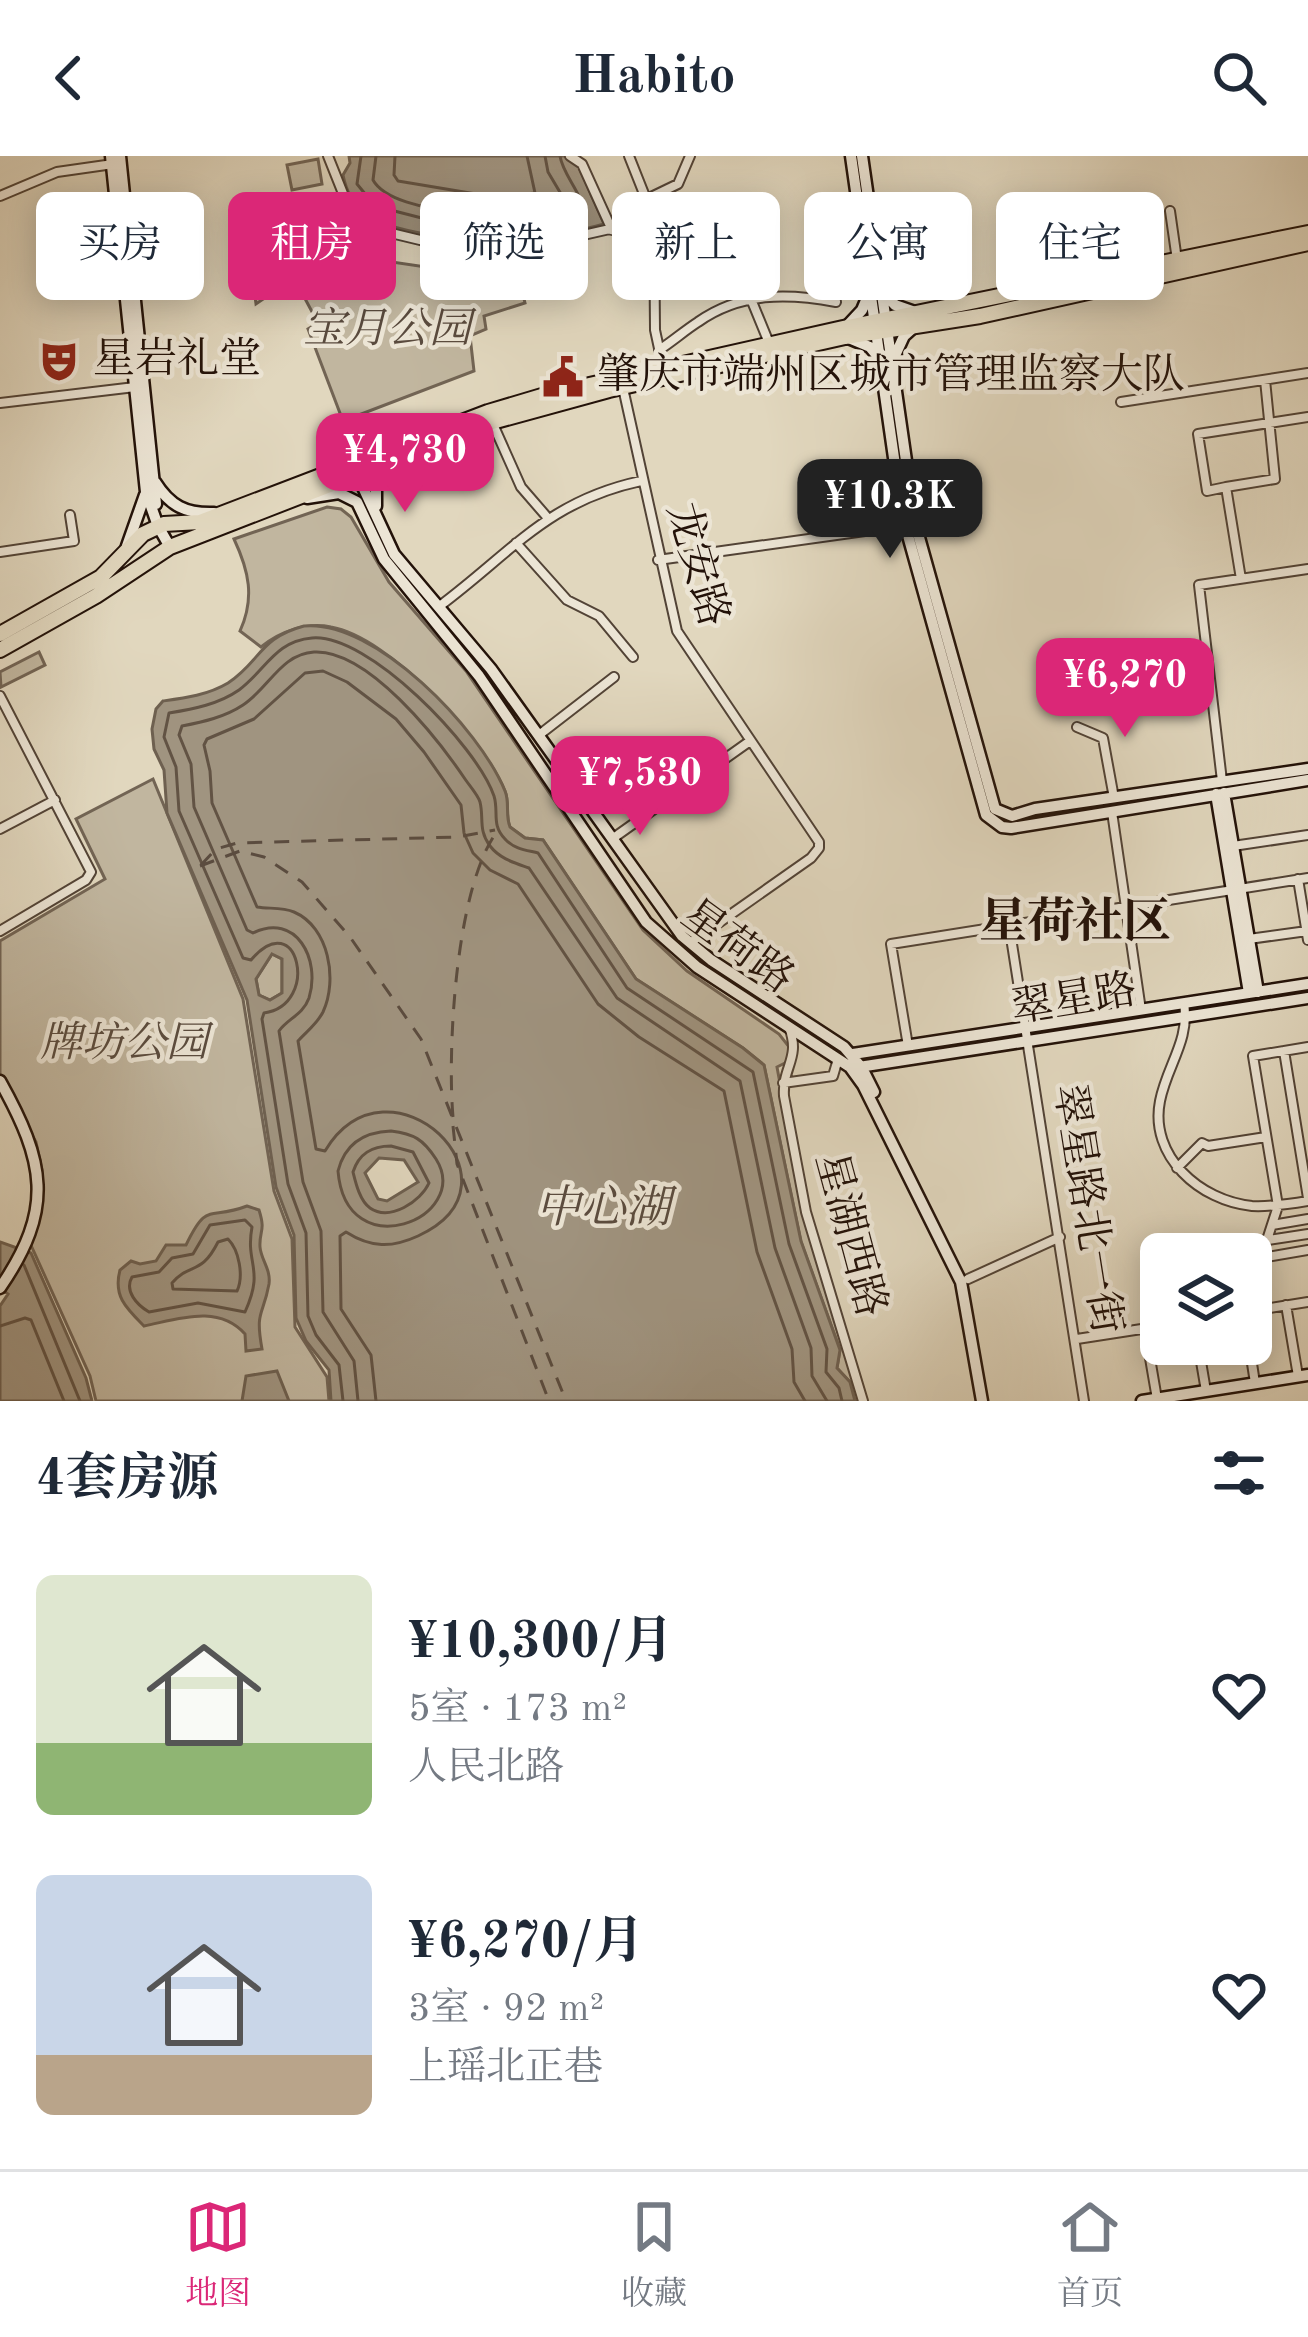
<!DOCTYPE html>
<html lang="zh">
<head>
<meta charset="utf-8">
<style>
  body { margin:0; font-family:"Old Standard TT","Noto Serif SC",serif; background:#f2f2f3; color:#1f2937; height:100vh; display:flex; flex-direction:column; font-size:45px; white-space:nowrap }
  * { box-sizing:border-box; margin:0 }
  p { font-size:39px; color:#747a83 }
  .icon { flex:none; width:66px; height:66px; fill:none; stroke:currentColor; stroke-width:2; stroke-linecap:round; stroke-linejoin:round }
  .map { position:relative; height:1245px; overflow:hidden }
  .panel { display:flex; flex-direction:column; background:#fff; flex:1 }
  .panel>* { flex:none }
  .hud { position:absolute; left:36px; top:36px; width:1236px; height:108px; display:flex; gap:24px }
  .tools { position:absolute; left:1140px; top:1077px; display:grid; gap:24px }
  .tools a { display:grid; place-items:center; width:132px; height:132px; border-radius:18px; background:#fff; box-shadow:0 6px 30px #0003; font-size:60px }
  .price { position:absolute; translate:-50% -102px; padding:0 27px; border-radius:24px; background:#db2777; color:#fff; font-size:39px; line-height:78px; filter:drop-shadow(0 3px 6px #0008) }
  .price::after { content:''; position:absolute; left:50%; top:72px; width:36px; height:27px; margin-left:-18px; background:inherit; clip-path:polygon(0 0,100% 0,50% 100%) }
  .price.active { background:#222; color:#fff }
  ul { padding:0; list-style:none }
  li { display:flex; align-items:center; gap:36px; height:300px; padding:0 36px }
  li span { display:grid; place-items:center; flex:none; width:336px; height:240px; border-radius:18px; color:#555 }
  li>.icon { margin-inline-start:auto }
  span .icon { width:144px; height:144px; fill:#fffc; stroke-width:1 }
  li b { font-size:51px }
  h2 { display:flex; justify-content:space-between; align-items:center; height:144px; padding:0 36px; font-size:51px }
  .pill { padding:0 42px; border-radius:18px; background:#fff; box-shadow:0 6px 30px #0003; font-size:42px; line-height:108px }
  .pill.active { background:#db2777; color:#fff }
  header { display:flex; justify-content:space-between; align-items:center; height:156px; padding:0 36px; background:#fff; font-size:54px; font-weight:700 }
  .tab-bar { display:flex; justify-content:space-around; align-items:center; height:168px; border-top:3px solid #e0e1e3; background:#fff; font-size:33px; color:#747a83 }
  .tab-bar a { display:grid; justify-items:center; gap:6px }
  .tab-bar .active { color:#db2777 }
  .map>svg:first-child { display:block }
  .green { fill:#c1b69f; stroke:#726454; stroke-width:3 }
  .water { fill:#a09480; stroke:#6e6050; stroke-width:3; fill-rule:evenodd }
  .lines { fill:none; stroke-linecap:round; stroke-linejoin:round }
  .shore { stroke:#625344; stroke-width:3 }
  .ferry { stroke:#5b4c3f; stroke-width:3; stroke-dasharray:15 12; stroke-linecap:butt }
  .street-casing { stroke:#524336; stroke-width:12 }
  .secondary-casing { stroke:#231209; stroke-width:15 }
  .primary-casing { stroke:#231209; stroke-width:18 }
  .street { stroke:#ece5d5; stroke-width:8 }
  .secondary { stroke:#ece5d5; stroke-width:10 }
  .primary { stroke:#e1d7be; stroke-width:14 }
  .labels { text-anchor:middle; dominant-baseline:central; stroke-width:9; stroke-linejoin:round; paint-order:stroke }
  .park-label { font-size:42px; font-style:italic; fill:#5a4b3e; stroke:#ece5d5 }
  .poi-label { font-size:42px; fill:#231209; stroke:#ece5d5; text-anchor:start }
  .street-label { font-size:42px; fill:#231209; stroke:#ece5d5 }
  .water-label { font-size:45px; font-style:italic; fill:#5b4c3f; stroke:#ece5d5 }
  .quarter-label { font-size:48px; font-weight:bold; fill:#231209; stroke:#ece5d5 }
</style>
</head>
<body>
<header><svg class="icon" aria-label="back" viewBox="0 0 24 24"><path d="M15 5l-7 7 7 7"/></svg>Habito<svg class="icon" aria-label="search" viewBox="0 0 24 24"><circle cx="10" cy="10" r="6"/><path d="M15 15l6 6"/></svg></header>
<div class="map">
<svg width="1308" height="1245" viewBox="0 0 1308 1245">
  <rect width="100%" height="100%" fill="#e1d7be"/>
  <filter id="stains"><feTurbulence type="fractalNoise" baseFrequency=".00167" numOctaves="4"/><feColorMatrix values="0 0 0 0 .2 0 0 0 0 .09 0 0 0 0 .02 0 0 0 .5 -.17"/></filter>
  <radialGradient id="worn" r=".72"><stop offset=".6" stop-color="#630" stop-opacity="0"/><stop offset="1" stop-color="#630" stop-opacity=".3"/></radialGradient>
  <path class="green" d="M318 3 322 28 292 34 287 9Z
    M336 86 352 108 365 102 487 120 517 115 525 147 484 160 486 173 470 180 474 215 343 265 308 173 318 167 294 122 256 148 249 95 303 88 311 100Z
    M327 351 341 353 351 361 389 426 466 515 643 774 687 815 779 878 790 892 787 906 777 911 802 1046 861 1245H855L850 1226 837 1212 840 1194 801 1086 764 909 743 892 636 823 543 684 525 682 510 671C505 659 510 647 505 635 483 582 389 481 331 471 307 466 280 475 261 491L240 475C255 442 249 415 234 383Z
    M39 496 45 509 1 531 0 516Z
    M1173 511 1177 538 1118 546 1114 520Z
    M153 623 243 843 274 1035 292 1083 295 1171 327 1221 329 1245H96L90 1220 30 1087 42 1014 36 986 0 922V785L105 723 76 663Z
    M272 798 282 803V837L270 844 259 839 256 823Z"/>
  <path class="water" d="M349 0H565L578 9 604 68C580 74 556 82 531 85 497 91 393 78 366 59 353 49 346 34 343 19L350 7Z
    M304 470C375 463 480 573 505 635 510 647 505 659 510 671L525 682 543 684 636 823 743 892 764 909 801 1085 840 1194 837 1212 850 1226 855 1245H331L329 1214 306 1185 296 1162 294 1079 276 1031 247 844 167 657 164 614 154 593 152 573 156 553 163 545C185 542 208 539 228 527 261 505 259 482 304 470ZM272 798 282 803V837L270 844 259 839 256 823ZM379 1002 404 1004 418 1026 387 1045 378 1043 365 1017Z
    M247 1050 259 1054C266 1076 259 1074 260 1091 261 1104 271 1113 269 1128 263 1161 255 1154 262 1193L246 1195 245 1178C218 1148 179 1163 144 1170 126 1152 113 1140 120 1114L131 1105 140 1108 156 1105 166 1089H186C208 1044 208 1065 247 1050Z
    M0 1086 31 1097 86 1222 92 1245H0V1150L8 1138 0 1132Z
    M277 1215 289 1245H242L246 1220Z"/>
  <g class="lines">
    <path class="shore" d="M361 0 357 28 375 50 445 68 527 74 584 60C584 38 563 20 560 0
      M376 0 373 24C394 62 525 63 563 49L564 43 548 16 545 0
      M395 0 394 19 398 25 494 41 535 37 527 0
      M391 975C414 978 423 983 436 1003 473 1062 346 1113 338 1015 345 987 364 976 391 975Z
      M391 990 413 996 429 1027C421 1045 390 1066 370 1052 360 1045 356 1028 353 1016 359 997 372 990 391 990Z
      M245 1064 252 1071C245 1109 265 1112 245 1156L198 1147 149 1156C137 1149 124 1135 132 1121L159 1116 172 1102 193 1098 210 1069Z
      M228 1083C239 1094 244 1120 237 1135L173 1133 172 1127C190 1106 201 1120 218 1086Z
      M24 1109 80 1245
      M0 1170 25 1162 31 1164 64 1245
      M343 1245 339 1209 316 1179 308 1160 306 1077 288 1028 262 863 264 857C321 849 298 748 251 804L243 802 179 655 176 611 164 581 169 557C194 553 219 548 239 534 266 514 275 485 312 482 368 477 477 590 494 640 499 656 491 669 505 683 514 693 526 694 538 697L627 832 753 916 789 1088 827 1193 826 1216 839 1232 842 1245
      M358 1245 354 1205 323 1156 321 1075 303 1026 279 875C287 863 303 859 309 842 321 803 296 756 253 777L247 774 194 651 191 608 179 579 182 570C203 566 225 561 243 549 269 532 281 498 314 496 368 493 438 583 465 623 469 629 478 639 480 646 484 662 478 674 490 690 500 703 515 707 529 712L617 842 740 925 775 1092 811 1192 812 1220 827 1245
      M376 1245 371 1199 341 1153 340 1080 346 1076C371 1092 392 1092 418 1080 534 1027 389 889 325 995L316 993 298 885C306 876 317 868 323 856 338 824 329 771 294 756 282 751 269 753 257 751L212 647 210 615 204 589 207 583 254 563 305 517 323 515 347 526 396 563 424 596 461 649 464 677 473 697 490 714 518 728 598 848 639 881 724 935 757 1096 792 1193 794 1226 805 1245"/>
    <path class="ferry" d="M201 709 216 693 237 687 458 681 495 674
      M200 710 240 695 264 701 302 726 350 781 421 883 566 1245
      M453 961C447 892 456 726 499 673
      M453 970 457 1008 549 1245"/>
    <g class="street-casing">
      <path id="street" d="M328 0 348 50 366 71 420 84 508 96 654 63
        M570 0 582 8 612 74
        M629 0 654 63 655 174 663 211
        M0 40 57 16 113 8
        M649 42 678 28 690 0
        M1170 55 1177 104
        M751 143 767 182
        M659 194C673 185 684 175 698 166 740 136 788 137 836 146
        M623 232 677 475 819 686V692L811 702 690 787
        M1121 246 1308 217
        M0 247 135 231
        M492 266 521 331 547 361
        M1226 331 1207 335 1198 278 1308 261
        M516 387 567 444 599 460 633 501
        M0 396 74 385 70 359
        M658 404 908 369
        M1241 423 1226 331 1275 323 1265 224
        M441 449C513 395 548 345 641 325
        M0 540 91 716 86 724 0 775
        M1077 571 1103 582 1114 642
        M539 579 614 521
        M1222 625 1199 429 1308 413
        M1112 656 1141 854
        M0 673 55 644
        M612 683 750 585
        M1233 690 1308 679
        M1298 723 1308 784
        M1009 769 1084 1245
        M1249 783 1307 775
        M1184 847C1190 885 1167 909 1160 945 1149 1000 1200 1045 1252 1050 1271 1051 1290 1048 1308 1045
        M789 871C801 903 782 910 784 940L806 1056 863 1245
        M908 890 891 788 1308 722
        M1284 895 1308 1042
        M783 927 833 920 838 903
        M1177 1012 1202 987 1208 990 1266 981
        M1272 1069 1308 1063
        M1268 1084 1308 1078
        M1261 1102 1308 1094
        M968 1123 1060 1081
        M1251 1133 1278 1050 1253 900 1308 891
        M1286 1149 1298 1220
        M1251 1155 1308 1146
        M1145 1173 1157 1243
        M1077 1183 1161 1170
        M1198 1188 1206 1235
        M1249 1188 1255 1227"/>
    </g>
    <g class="secondary-casing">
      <path id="secondary" d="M111 0 146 336 158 370 170 391
        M120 0 156 348
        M851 0 902 358 986 659 1002 671 1011 672 1308 624
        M862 0 915 367 995 653 1012 660 1035 653 1308 613
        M882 135 895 149 915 156
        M848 169 862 154 870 135
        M846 181 870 191 880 203
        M893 204 904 180 914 171
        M356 316 394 398 491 513 682 780 711 804 844 891 862 912 874 936
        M155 326C170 350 186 358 214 357
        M307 342 339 337 357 346 384 403 479 520 646 766 697 811 850 911 863 929 961 1126 982 1245
        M376 350V329L388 306
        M127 390 145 339
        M1224 637 1258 836
        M1216 638 1249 837
        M853 898 1308 828
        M859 911 1308 842
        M0 925C45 1006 55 1052 0 1132
        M1142 1245 1308 1219"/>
    </g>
    <g class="primary-casing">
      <path id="primary" d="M0 478 101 421 143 378 164 368 200 366 488 256 545 239 843 172 1308 77
        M0 494 96 440 170 391 492 266 609 234 845 181 980 160 1308 87"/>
    </g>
    <use href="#street" class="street"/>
    <use href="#secondary" class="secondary"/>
    <use href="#primary" class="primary"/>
  </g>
  <defs>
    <g id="theatre-bare" transform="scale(3.24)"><path d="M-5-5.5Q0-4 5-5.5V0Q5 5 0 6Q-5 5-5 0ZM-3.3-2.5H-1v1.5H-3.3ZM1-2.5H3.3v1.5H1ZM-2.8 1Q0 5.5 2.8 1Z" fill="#8f2418" stroke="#ece5d5" stroke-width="2.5" paint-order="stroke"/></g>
    <g id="civic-bare" transform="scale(3.24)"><path d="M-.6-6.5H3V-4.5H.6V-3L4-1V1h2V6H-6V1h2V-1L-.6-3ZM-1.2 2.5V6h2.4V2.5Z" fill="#8f2418" stroke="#ece5d5" stroke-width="2.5" paint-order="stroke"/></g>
  </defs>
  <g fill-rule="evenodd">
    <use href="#theatre-bare" x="59" y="205"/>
    <use href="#civic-bare" x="563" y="221"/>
  </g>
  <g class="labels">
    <g class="park-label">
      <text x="387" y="175">宝月公园</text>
      <text x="124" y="889">牌坊公园</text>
    </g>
    <g class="poi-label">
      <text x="93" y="205">星岩礼堂</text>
      <text x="597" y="221">肇庆市端州区城市管理监察大队</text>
    </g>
    <g class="street-label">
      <text transform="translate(696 409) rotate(74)">龙安路</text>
      <text transform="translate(737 792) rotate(36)">星荷路</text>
      <text transform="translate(1074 845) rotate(-9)">翠星路</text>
      <text transform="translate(1086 1053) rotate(81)">翠星路北一街</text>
      <text transform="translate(849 1079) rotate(75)">星湖西路</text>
    </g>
    <g class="water-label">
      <text x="603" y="1054">中心湖</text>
    </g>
    <g class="quarter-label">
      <text x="1075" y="768">星荷社区</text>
    </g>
  </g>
  <rect width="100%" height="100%" filter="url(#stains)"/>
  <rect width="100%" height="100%" fill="url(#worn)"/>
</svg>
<div class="tools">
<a><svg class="icon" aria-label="layers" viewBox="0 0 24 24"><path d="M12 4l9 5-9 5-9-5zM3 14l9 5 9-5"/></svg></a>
</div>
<b class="price" style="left:405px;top:359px">¥4,730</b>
<b class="price active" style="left:890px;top:405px">¥10.3K</b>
<b class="price" style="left:1125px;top:584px">¥6,270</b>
<b class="price" style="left:640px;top:682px">¥7,530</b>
<div class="hud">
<a class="pill">买房</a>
<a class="pill active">租房</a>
<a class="pill">筛选</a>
<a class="pill">新上</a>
<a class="pill">公寓</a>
<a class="pill">住宅</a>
</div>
</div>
<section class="panel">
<h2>4套房源<svg class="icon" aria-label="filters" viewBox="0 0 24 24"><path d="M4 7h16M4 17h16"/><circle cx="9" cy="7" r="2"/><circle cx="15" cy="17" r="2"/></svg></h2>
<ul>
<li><span style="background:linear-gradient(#dfe7d0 70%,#8fb573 0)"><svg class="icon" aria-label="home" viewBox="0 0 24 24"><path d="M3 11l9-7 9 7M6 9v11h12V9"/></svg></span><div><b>¥10,300/月</b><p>5室 · 173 m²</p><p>人民北路</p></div><svg class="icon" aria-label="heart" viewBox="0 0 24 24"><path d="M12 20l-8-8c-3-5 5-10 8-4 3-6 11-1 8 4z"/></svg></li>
<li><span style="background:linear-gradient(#c9d6e8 75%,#b9a48a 0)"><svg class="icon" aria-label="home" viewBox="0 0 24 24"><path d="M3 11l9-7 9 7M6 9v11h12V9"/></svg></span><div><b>¥6,270/月</b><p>3室 · 92 m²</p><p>上瑶北正巷</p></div><svg class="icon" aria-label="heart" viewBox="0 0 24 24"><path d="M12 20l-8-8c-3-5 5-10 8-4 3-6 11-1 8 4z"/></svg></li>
</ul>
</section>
<nav class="tab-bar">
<a class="active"><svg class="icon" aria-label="map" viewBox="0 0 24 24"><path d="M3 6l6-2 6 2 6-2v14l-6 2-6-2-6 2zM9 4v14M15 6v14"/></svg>地图</a>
<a><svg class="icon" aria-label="saved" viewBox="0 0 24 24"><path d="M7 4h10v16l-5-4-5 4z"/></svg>收藏</a>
<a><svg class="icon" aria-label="home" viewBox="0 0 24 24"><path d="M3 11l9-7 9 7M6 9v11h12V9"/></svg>首页</a>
</nav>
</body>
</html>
